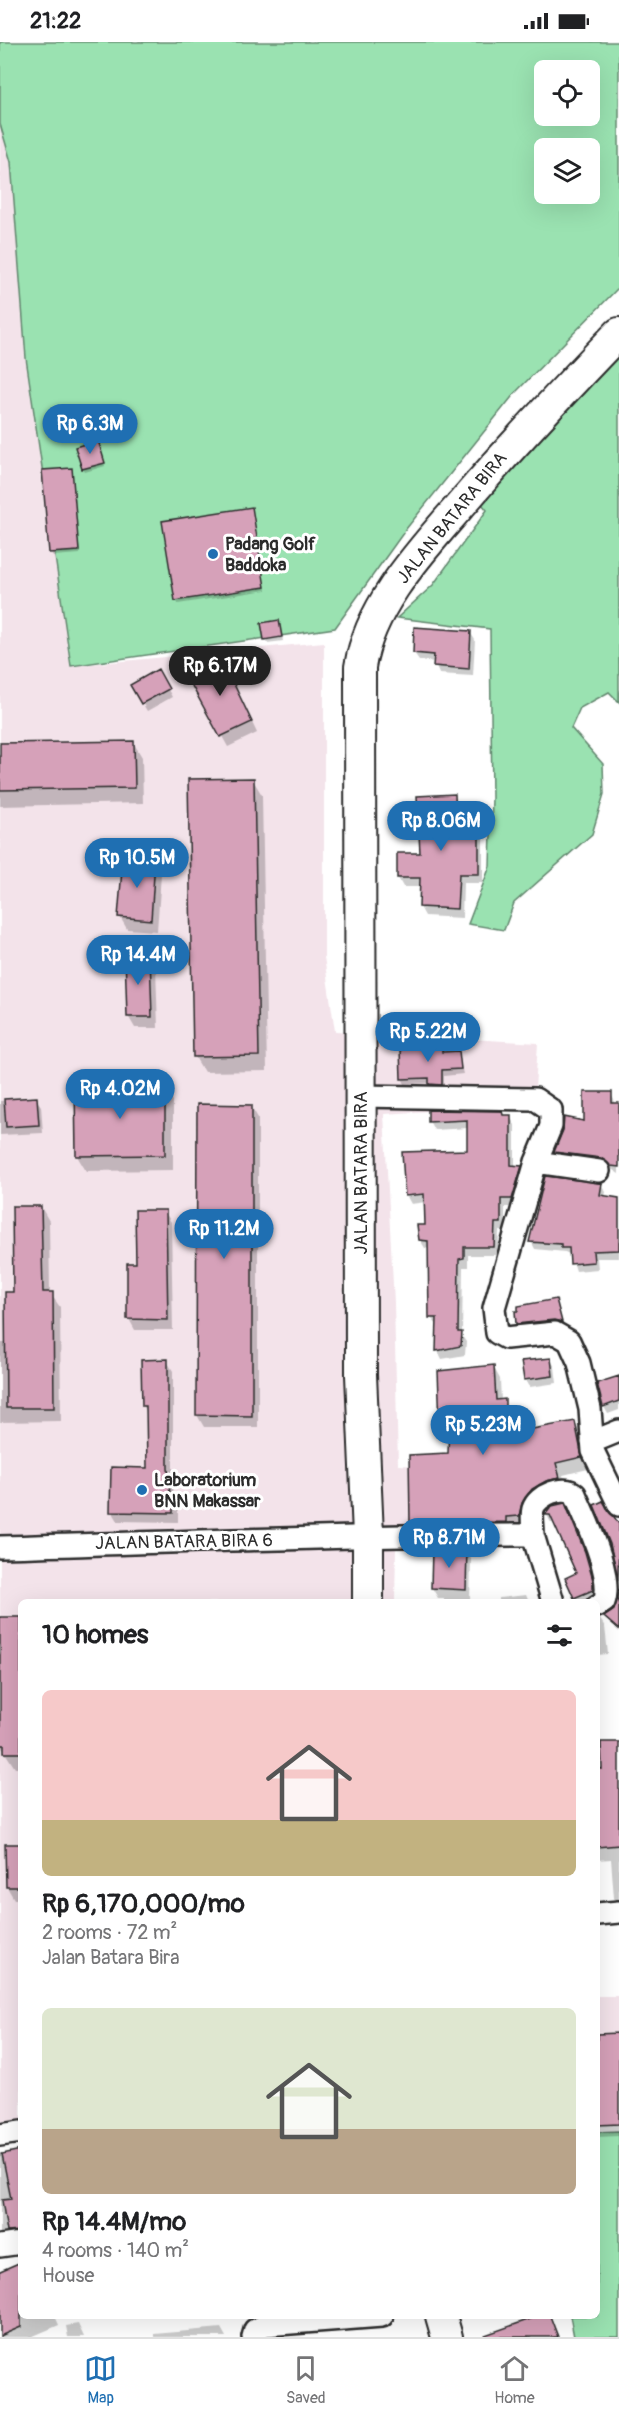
<!DOCTYPE html>
<html lang="en">
<head>
<meta charset="utf-8">
<style>
  body { margin:0; font-family:Pangolin,sans-serif; background:#f2f2f2; color:#202124; height:100vh; display:flex; flex-direction:column; font-size:22px; white-space:nowrap }
  * { box-sizing:border-box; margin:0 }
  p { font-size:20px; color:#757577 }
  .icon { flex:none; width:33px; height:33px; fill:none; stroke:currentColor; stroke-width:2; stroke-linecap:round; stroke-linejoin:round }
  .map { position:relative; flex:1; overflow:hidden }
  .details { position:absolute; left:18px; top:1557px; width:582px; height:720px; display:flex; flex-direction:column; background:#fff; border-radius:9px; box-shadow:0 6px 24px #0002 }
  .details>* { flex:none }
  .tools { position:absolute; left:534px; top:18px; display:grid; gap:12px }
  .tools a { display:grid; place-items:center; width:66px; height:66px; border-radius:9px; background:#fff; box-shadow:0 6px 24px #0002; font-size:30px }
  .price { position:absolute; translate:-50% -51px; padding:0 14px; border-radius:21px; background:#1f6fb2; color:#fff; font-size:20px; line-height:39px; filter:drop-shadow(0 2px 3px #0008) }
  .price::after { content:''; position:absolute; left:50%; top:36px; width:18px; height:14px; margin-left:-9px; background:inherit; clip-path:polygon(0 0,100% 0,50% 100%) }
  .price.current { background:#222; color:#fff }
  ul { padding:0; list-style:none }
  li { display:grid; align-content:center; gap:12px; height:318px; padding:0 24px }
  li span { display:grid; place-items:center; height:186px; border-radius:9px; color:#555 }
  li>.icon { margin-inline-start:auto }
  span .icon { width:108px; height:108px; fill:#fffc; stroke-width:1 }
  li b { font-size:26px }
  h2 { display:flex; justify-content:space-between; align-items:center; height:72px; padding:0 24px; font-size:26px }
  .status { display:flex; justify-content:space-between; align-items:center; height:42px; padding:0 30px; background:#fff; direction:ltr }
  .status svg { height:16px; fill:currentColor }
  .menu { display:flex; justify-content:space-around; align-items:center; height:84px; border-top:2px solid #e0e0e0; background:#fff; font-size:16px; color:#757577 }
  .menu a { display:grid; justify-items:center; gap:3px }
  .menu .current { color:#1f6fb2 }
  .map>svg:first-child { display:block }
  .built { fill:#f3e3ea }
  .green { fill:#9ae2b1; stroke:#62866e; stroke-width:1.5; fill-rule:evenodd }
  .shadow { fill:#0003 }
  .building { fill:#d6a1b9; stroke:#2b2b2b; stroke-width:1.5 }
  .lines { fill:none; stroke-linecap:round; stroke-linejoin:round }
  .street-casing { stroke:#2b2b2b; stroke-width:26 }
  .secondary-casing { stroke:#2b2b2b; stroke-width:34 }
  .street { stroke:#fff; stroke-width:21 }
  .secondary { stroke:#fff; stroke-width:30 }
  .poi-dot { fill:#1f6fb2; stroke:#fff; stroke-width:2 }
  .labels { text-anchor:middle; dominant-baseline:central; stroke-width:6; stroke-linejoin:round; paint-order:stroke }
  .street-label { font-size:18px; fill:#2b2b2b; stroke:#fff }
  .poi-label { font-size:18px; font-weight:bold; fill:#2b2b2b; stroke:#fff; text-anchor:start }
</style>
</head>
<body>
<div class="status"><b>21:22</b><svg viewBox="0 0 49 12"><path d="M0 12V9h3v3zM5 12V6h3v6zM10 12V3h3v9zM15 12V0h3v12zM26 1h20v11H26zM47 4h2v5h-2z"/></svg></div>
<div class="map">
<svg width="619" height="2295" viewBox="0 0 619 2295">
  <rect width="100%" height="100%" fill="#fff"/>
  <filter id="ink" filterUnits="userSpaceOnUse"><feTurbulence type="fractalNoise" baseFrequency=".0167" numOctaves="2"/><feDisplacementMap in="SourceGraphic" scale="12" xChannelSelector="R" yChannelSelector="G"/><feConvolveMatrix kernelMatrix="1 2 1 2 8 2 1 2 1" color-interpolation-filters="sRGB"/></filter>
  <g filter="url(#ink)">
    <path class="built" d="M0 82 11 120 26 316 71 624 324 600V915L335 989 538 1001 534 1062 384 1072 394 1261 398 1423 517 1429 519 1500 396 1505 395 1560H21V2080L0 2083Z
      M597 1954H619V2082L597 2083Z"/>
    <path class="green" d="M0 0H619V245L515 351 406 487 335 586 71 624 26 316 11 120 0 82ZM544 28H590V74H544ZM544 106H590V152H544Z
      M619 314V660L609 650 580 666 571 686 603 722 604 752 592 792 514 861 504 888 468 882 490 824 492 756 490 587 397 576 433 543 487 468 472 450 491 427Z
      M619 2089V2295H574L570 2274H597V2090Z"/>
    <path class="shadow" d="M99 403 105 424 85 430 83 427Z
      M71 428 80 512 53 514 51 511Z
      M251 467 266 548 178 562 177 558Z
      M279 580 283 599 267 601 265 597Z
      M470 590 475 598 473 634 439 632 435 620 419 618 414 611Z
      M227 627 257 691 228 705 188 633Z
      M158 629 172 655 147 669 132 644Z
      M133 700 142 715 143 761 0 764V703Z
      M253 738 262 753 267 1029 204 1030 195 1015Z
      M454 754 459 763 460 783H478L483 792V841H463L462 876 425 874 420 865 421 845H403L398 836 421 813Z
      M154 820 161 832 157 889 127 887 120 875Z
      M149 913 156 925 158 986H135L128 974Z
      M441 1002 444 1012 458 1010 463 1032 444 1034V1048L434 1047 430 1041 405 1042 402 1036 430 1008Z
      M164 1043 173 1059V1128L86 1129 77 1114Z
      M611 1052 616 1062 619 1063V1132L607 1124 560 1117 556 1110Z
      M36 1057 41 1064 43 1091 0 1093V1059Z
      M251 1064 258 1076V1385H204L197 1373Z
      M510 1075 515 1083V1125H521L526 1133 516 1165H505V1189H499L498 1213H468V1225H463L462 1294 466 1300 465 1313 442 1317 438 1309V1284L431 1276 430 1207 425 1206 420 1198 427 1184 426 1160 411 1162 406 1153 469 1109 468 1086 434 1088 429 1079Z
      M601 1142 606 1150 605 1155 619 1157V1216H597L598 1227 576 1229 571 1213 565 1210 535 1207 531 1199Z
      M41 1165 49 1179 50 1251 60 1265 61 1379 0 1380V1301H7L15 1251Z
      M165 1170 171 1180 173 1288H135L129 1277 128 1223H137Z
      M555 1258 564 1286 522 1288 518 1282 519 1271Z
      M550 1317 555 1325 557 1341 530 1345 525 1337Z
      M167 1319 173 1329V1438L174 1458 178 1465V1480L118 1479 112 1469 148 1427 147 1371 143 1363Z
      M493 1324 500 1337 501 1359 511 1372V1393L574 1381 582 1393 588 1427 563 1433 566 1448 553 1451 526 1486 419 1493 412 1481 449 1413 450 1394 441 1382Z
      M619 1335V1368L608 1372 604 1365Z
      M549 1468 569 1471 589 1520 596 1547V1560H577L567 1537 578 1532 555 1480 551 1481 547 1473Z
      M615 1476 619 1483V1535L611 1502Z
      M433 1508H466L471 1517 470 1560H444V1556H438L432 1546Z
      M526 1553 529 1560H499V1556Z
      M619 1561V1590L606 1575 615 1569Z
      M21 1576V1726H15L0 1703V1588Z
      M597 1577H600L605 1585 608 1612 597 1613Z
      M619 1701V1865L614 1856 611 1817 597 1818V1728H604Z
      M21 1803V1857H14L7 1845 6 1804Z
      M619 1993V2094L597 2095V1994Z
      M21 2110V2199L0 2195V2114Z
      M21 2222V2274H55L59 2283 31 2295H0V2231Z
      M543 2274H550L559 2295H500Z
      M78 2282 84 2295H68L66 2284Z
      M221 2286 226 2295H236H154V2292Z"/>
    <path class="building" d="M98 398 105 421 82 427 75 405Z
      M72 426 79 509 49 511 42 428Z
      M252 465 265 545 175 559 162 479Z
      M279 578 282 595 264 598 261 581Z
      M414 585 471 589 469 627 433 624 434 613 413 611Z
      M221 615 252 680 220 695 186 633Z
      M158 627 169 647 141 662 130 643Z
      M134 699 135 746 0 748V701Z
      M254 736 259 1014 193 1015 188 737Z
      M455 752 456 782H479V832H459L457 867 419 865 420 836H397V811H420L417 754Z
      M123 816 155 818 151 878 118 875Z
      M125 912H150L152 975H127Z
      M428 1000H442V1010L459 1009 461 1027 442 1028V1043L429 1042V1036L401 1037 400 1006H428Z
      M75 1042H165V1113L76 1114Z
      M584 1050H612V1061H619V1125L611 1124 601 1116 554 1110 563 1088 564 1075 584 1079Z
      M37 1055 39 1083 6 1085 4 1057Z
      M197 1062 252 1063V1374L196 1373Z
      M428 1068 502 1069 503 1073H511V1123L522 1124 512 1157H501V1181H495L494 1205H464V1216L459 1217 458 1290H462L461 1304 436 1309 437 1276H429L428 1199 419 1198 417 1183H425L424 1152 405 1154 402 1110 467 1108V1078L428 1080Z
      M545 1134 602 1141 600 1153 619 1156V1208L593 1209 594 1220 570 1222 569 1206H561V1202L529 1200Z
      M12 1164H41L43 1250H53L54 1366H6L5 1250H13Z
      M135 1168H166L168 1278 127 1277V1221H136Z
      M556 1257 562 1280 554 1278 516 1282 515 1269H518V1264Z
      M551 1316 553 1334 524 1338 521 1319Z
      M168 1317V1426L170 1454H173V1471L110 1470 111 1425 147 1426 146 1364H142L141 1318Z
      M494 1323 496 1358 505 1357V1392L575 1379 582 1415 556 1421 560 1436 546 1439 532 1447 522 1461 519 1474 506 1475V1480L410 1481 409 1413 448 1411 449 1382H440L438 1329Z
      M619 1334V1359L603 1365 597 1341Z
      M603 1459 619 1482 618 1538 610 1502 594 1463Z
      M565 1461 585 1510 593 1538V1548L574 1556 565 1536 576 1531 550 1473H545L552 1464Z
      M467 1506 466 1548 431 1546 432 1507Z
      M617 1557 619 1559V1588L604 1575 614 1568Z
      M0 1575H21V1711H4V1703H0Z
      M601 1700H619V1803L597 1805V1726L602 1727Z
      M5 1802H21V1845H6Z
      M619 1991V2082L597 2083V1992Z
      M21 2108V2189L7 2190 2 2158 11 2157 2 2112Z
      M21 2220V2285L0 2294V2229Z
      M539 2274H550L558 2295H485V2293Z"/>
    <g class="lines">
      <g class="street-casing">
        <path id="street" d="M361 1054 535 1057 551 1068V1084L536 1120 494 1266 497 1291 506 1296 555 1291 569 1299 579 1321 590 1367 593 1409 619 1463
          M536 1120 599 1129
          M592 1400 619 1389
          M533 1493 553 1560
          M0 1505C178 1500 355 1493 533 1493 533 1485 531 1474 533 1467 537 1453 564 1442 575 1452 586 1478 614 1534 604 1560L597 1564
          M597 1872 619 1870
          M0 2093 21 2090
          M0 2204 21 2201
          M253 2295 255 2288 265 2283 382 2274"/>
      </g>
      <g class="secondary-casing">
        <path id="secondary" d="M368 1560V1493L361 1333 360 625C370 561 424 506 465 458 514 401 566 346 619 291
          M441 2274 447 2295"/>
      </g>
      <use href="#street" class="street"/>
      <use href="#secondary" class="secondary"/>
    </g>
  </g>
  <g class="poi-dot">
    <circle cx="213" cy="512" r="6"/>
    <circle cx="142" cy="1448" r="6"/>
  </g>
  <g class="labels">
    <g class="street-label">
      <text transform="translate(452 476) rotate(-51)">JALAN BATARA BIRA</text>
      <text transform="translate(361 1131) rotate(-90)">JALAN BATARA BIRA</text>
      <text transform="translate(184 1500) rotate(-1)">JALAN BATARA BIRA 6</text>
    </g>
    <g class="poi-label">
      <text x="225" y="502">Padang Golf<tspan x="225" dy="21">Baddoka</tspan></text>
      <text x="154" y="1438">Laboratorium<tspan x="154" dy="21">BNN Makassar</tspan></text>
    </g>
  </g>
</svg>
<div class="tools">
<a><svg class="icon" aria-label="locate" viewBox="0 0 24 24"><circle cx="12" cy="12" r="6"/><path d="M12 2v4M12 18v4M2 12h4M18 12h4"/></svg></a>
<a><svg class="icon" aria-label="layers" viewBox="0 0 24 24"><path d="M12 4l9 5-9 5-9-5zM3 14l9 5 9-5"/></svg></a>
</div>
<b class="price" style="left:90px;top:413px">Rp 6.3M</b>
<b class="price current" style="left:220px;top:655px">Rp 6.17M</b>
<b class="price" style="left:441px;top:810px">Rp 8.06M</b>
<b class="price" style="left:137px;top:847px">Rp 10.5M</b>
<b class="price" style="left:138px;top:944px">Rp 14.4M</b>
<b class="price" style="left:428px;top:1021px">Rp 5.22M</b>
<b class="price" style="left:120px;top:1078px">Rp 4.02M</b>
<b class="price" style="left:224px;top:1218px">Rp 11.2M</b>
<b class="price" style="left:483px;top:1414px">Rp 5.23M</b>
<b class="price" style="left:449px;top:1527px">Rp 8.71M</b>
<section class="details">
<h2>10 homes<svg class="icon" aria-label="filters" viewBox="0 0 24 24"><path d="M4 7h16M4 17h16"/><circle cx="9" cy="7" r="2"/><circle cx="15" cy="17" r="2"/></svg></h2>
<ul>
<li><span style="background:linear-gradient(#f6c9c9 70%,#c2b280 0)"><svg class="icon" aria-label="home" viewBox="0 0 24 24"><path d="M3 11l9-7 9 7M6 9v11h12V9"/></svg></span><div><b>Rp 6,170,000/mo</b><p>2 rooms · 72 m²</p><p>Jalan Batara Bira</p></div></li>
<li><span style="background:linear-gradient(#dfe7d0 65%,#b9a48a 0)"><svg class="icon" aria-label="home" viewBox="0 0 24 24"><path d="M3 11l9-7 9 7M6 9v11h12V9"/></svg></span><div><b>Rp 14.4M/mo</b><p>4 rooms · 140 m²</p><p>House</p></div></li>
</ul>
</section>
</div>
<nav class="menu">
<a class="current"><svg class="icon" aria-label="map" viewBox="0 0 24 24"><path d="M3 6l6-2 6 2 6-2v14l-6 2-6-2-6 2zM9 4v14M15 6v14"/></svg>Map</a>
<a><svg class="icon" aria-label="saved" viewBox="0 0 24 24"><path d="M7 4h10v16l-5-4-5 4z"/></svg>Saved</a>
<a><svg class="icon" aria-label="home" viewBox="0 0 24 24"><path d="M3 11l9-7 9 7M6 9v11h12V9"/></svg>Home</a>
</nav>
</body>
</html>
